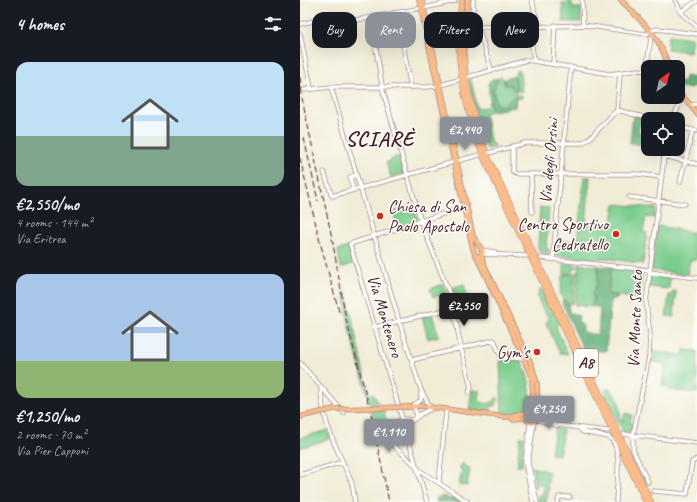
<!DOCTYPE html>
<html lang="en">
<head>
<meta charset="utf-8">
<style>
  body { margin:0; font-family:Caveat,sans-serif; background:#20242c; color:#f1f3f6; height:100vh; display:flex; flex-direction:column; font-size:15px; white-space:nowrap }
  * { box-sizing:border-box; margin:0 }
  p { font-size:13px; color:#9ea1a6 }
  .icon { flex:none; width:22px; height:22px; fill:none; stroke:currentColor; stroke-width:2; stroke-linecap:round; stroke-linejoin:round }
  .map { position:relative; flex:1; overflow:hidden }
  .details { display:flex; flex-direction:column; background:#171b24; width:300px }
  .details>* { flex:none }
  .hud { position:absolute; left:12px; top:12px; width:325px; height:36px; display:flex; gap:8px }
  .needle { width:26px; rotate:34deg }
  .fabs { position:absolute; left:341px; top:60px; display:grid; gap:8px }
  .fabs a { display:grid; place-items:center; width:44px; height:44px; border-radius:8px; background:#171b24; box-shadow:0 4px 16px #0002; font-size:20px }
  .price { position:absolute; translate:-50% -34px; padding:0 9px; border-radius:4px; background:#8c9099; color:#fff; font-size:13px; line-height:26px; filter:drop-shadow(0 1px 2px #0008) }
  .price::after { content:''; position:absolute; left:50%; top:24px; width:12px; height:9px; margin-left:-6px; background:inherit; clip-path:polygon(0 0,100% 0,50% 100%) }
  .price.on { background:#222; color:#fff }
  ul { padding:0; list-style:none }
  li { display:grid; align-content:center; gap:8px; height:212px; padding:0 16px }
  li span { display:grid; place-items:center; height:124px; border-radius:12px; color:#555 }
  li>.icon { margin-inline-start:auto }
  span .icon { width:72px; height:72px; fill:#fffc; stroke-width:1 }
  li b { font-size:17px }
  h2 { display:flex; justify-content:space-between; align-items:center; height:48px; padding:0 16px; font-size:17px }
  .tag { padding:0 14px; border-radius:12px; background:#171b24; box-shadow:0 4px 16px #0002; font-size:14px; line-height:36px }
  .tag.on { background:#8c9099; color:#fff }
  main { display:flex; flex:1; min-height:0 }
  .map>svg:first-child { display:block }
  .green { fill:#7bcc8d; stroke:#62765c }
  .forest { fill:#64b078; stroke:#576852 }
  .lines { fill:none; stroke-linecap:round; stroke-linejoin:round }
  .minor-casing { stroke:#9e8680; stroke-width:5 }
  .major-casing { stroke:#9e8680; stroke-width:5.5 }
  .highway-casing { stroke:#9e8680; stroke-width:6 }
  .minor { stroke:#fff; stroke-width:3.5 }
  .major { stroke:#fabc8b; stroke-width:4 }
  .highway { stroke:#fabc8b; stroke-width:5 }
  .rail { stroke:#4a1f2b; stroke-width:1; stroke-dasharray:6 3; stroke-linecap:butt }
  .major-bridge-casing { stroke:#9e8680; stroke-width:5.5; stroke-linecap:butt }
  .major-bridge { stroke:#fabc8b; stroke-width:4 }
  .poi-dot { fill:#c8321e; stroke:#fdfcf7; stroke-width:1.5 }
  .labels { text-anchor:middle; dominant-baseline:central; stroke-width:3; stroke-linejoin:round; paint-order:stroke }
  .shield { fill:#fdfcf7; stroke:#806168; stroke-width:1 }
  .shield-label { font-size:16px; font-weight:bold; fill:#4a1f2b }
  .street-label { font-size:17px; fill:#4a1f2b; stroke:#fdfcf7 }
  .poi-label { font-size:17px; fill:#4a1f2b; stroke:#fdfcf7; text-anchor:end }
  .district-label { font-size:21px; font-weight:bold; letter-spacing:1px; fill:#4a1f2b; stroke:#fdfcf7 }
</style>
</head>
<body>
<main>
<section class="details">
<h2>4 homes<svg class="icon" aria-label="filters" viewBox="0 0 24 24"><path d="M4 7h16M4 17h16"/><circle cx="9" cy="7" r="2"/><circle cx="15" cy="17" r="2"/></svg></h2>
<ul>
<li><span style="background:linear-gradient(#bfe0f5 60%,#7fa58c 0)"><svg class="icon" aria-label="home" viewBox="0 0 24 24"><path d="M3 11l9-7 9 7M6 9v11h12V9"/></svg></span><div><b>€2,550/mo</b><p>4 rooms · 144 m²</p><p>Via Eritrea</p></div></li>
<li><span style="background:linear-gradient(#a9c7e8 70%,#8fb573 0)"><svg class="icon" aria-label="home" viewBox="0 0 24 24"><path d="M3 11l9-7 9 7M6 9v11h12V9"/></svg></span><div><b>€1,250/mo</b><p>2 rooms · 70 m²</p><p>Via Pier Capponi</p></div></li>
</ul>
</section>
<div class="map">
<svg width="397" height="502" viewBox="0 0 397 502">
  <rect width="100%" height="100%" fill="#fdfcf7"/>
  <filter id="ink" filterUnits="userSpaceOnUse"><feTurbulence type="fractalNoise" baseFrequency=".025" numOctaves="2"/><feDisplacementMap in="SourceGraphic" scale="8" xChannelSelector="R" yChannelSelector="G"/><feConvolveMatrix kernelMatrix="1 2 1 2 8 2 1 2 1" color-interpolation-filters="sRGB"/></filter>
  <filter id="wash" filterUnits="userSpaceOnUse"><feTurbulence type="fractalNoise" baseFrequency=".012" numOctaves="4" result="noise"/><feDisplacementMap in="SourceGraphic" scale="16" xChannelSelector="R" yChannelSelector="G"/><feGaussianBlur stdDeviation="0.9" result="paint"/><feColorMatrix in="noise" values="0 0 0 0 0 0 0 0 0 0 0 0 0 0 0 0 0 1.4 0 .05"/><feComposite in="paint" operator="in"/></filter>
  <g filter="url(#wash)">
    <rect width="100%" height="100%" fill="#f1ecd6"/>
    <path class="green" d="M272 2V8H281V22H263L262 3Z
      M369 35 392 38 390 52 367 49Z
      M218 70 220 72 222 91 215 92V95H222V98L216 99V97L211 99 204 106 197 105C194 96 189 81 202 77L205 85H211L217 89 215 72Z
      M171 78 177 109 189 106 188 102H190L193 111 185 113 191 144H194V148L187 149 175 111 168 79Z
      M97 156 100 159 104 173 91 177 86 163Z
      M284 177H290L286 223 311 226 315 204 356 208 354 218 346 217 343 232 347 233 343 264 306 258 294 259 255 255 259 240 277 242Z
      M113 205 118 220 98 227 93 212Z
      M240 207 249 208 246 248 249 249 248 254 240 252 238 247Z
      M359 226 397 233V260H390L387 275 352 270 357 227Z
      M48 247 53 264 41 268 38 250Z
      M264 264H275L277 267 270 273 264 275Z
      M279 264 298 266C298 280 295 293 292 307L275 305Z
      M311 267 343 271 339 299 308 294Z
      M276 272 273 303 268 304 260 295 262 277Z
      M352 274 370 276 369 289 349 287 350 275Z
      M143 284 147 294 133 297 130 289Z
      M164 284 168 299 154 305 149 289Z
      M241 288 259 322 256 327 268 354 260 353 246 323 249 319C243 306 233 300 241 288Z
      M44 291H46L68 392 70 395 73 393 78 403 70 404 49 328Z
      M373 291H376L374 317 366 316 369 295H372Z
      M169 301 167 312 155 313V307Z
      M132 314 139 336 128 339 122 316Z
      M384 350 397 351V393L369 390 370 387 362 386 365 364 350 361V351L383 355Z
      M205 359 221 360C233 384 239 417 202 414L200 360 205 361Z
      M306 389H310C323 401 317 407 323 423L325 413 332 415 330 422 333 424 332 432H323L305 393Z
      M172 390 180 391 179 401C187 405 192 405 197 397L198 400 196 405 190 407 191 413 169 410Z
      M71 410H85L84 414 89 424 79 428 77 424H74Z
      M255 428 263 430 259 455 251 454Z
      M28 430 30 439 0 448V438Z
      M220 437H224L222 466H217Z
      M163 463 164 466 170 468 167 486 159 485 162 470 159 468Z
      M232 467 249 472 247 487 249 488 246 502H239L238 495 241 497 244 488 242 484H238L235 488Z"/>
    <path class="forest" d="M386 75 397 79V87L393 86 391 89 380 87 378 80 383 82Z
      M215 76 217 90H213L211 85H205L204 79Z
      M198 78 193 91 197 105 204 106 212 98 216 97 215 107 193 111 191 108 188 83 191 80Z
      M333 115 343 118 338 130 344 138 343 145 330 143Z
      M298 266 311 267 308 294 319 296 317 299H311L306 351H284L262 303 263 299 268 303 269 312 279 316 278 321 283 326V331L290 334H298L300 308 292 306 294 299 292 295 298 281Z
      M144 496 150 499 156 496 163 500V502H136L137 498Z"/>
  </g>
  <g filter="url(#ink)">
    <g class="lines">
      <g class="minor-casing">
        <path id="minor" d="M173 0V11L191 69
          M232 0 238 26
          M282 0 283 25
          M375 0 383 15 397 26
          M124 8 155 1
          M380 12 397 1
          M71 18 83 91 121 222 152 300 161 348 171 387 169 393
          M0 24 27 18 57 20 121 8
          M178 27H206
          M229 27 283 25 346 34 351 32
          M100 28 111 88
          M209 28 229 27 234 60
          M350 31 357 29 397 34
          M0 34 11 88
          M253 64 255 25
          M346 71 351 38 354 35
          M168 77 227 60 310 74 338 70 348 71
          M31 87 100 324 121 390 130 407
          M4 90 31 87H127L137 86 158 80
          M390 105 397 104
          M317 110 320 74
          M373 119 383 96
          M378 127 397 131
          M151 137 166 135
          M212 146V172L216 174H337L362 177
          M189 153 225 143H283L291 137 317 110 351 119
          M364 156 397 164
          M24 172 32 196 179 155
          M231 175 232 212
          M380 182 393 130
          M53 190 50 177 56 175
          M329 197 385 204
          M181 250 195 252
          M183 254 226 256
          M241 258 349 270
          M253 258 271 67
          M349 272 397 278
          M75 327 153 308
          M112 360 194 340 201 357 224 359
          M0 363 44 413
          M21 387C21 422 38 450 51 481 54 488 53 495 55 502
          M114 405 121 400V393
          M114 408 117 414 116 417
          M240 413 254 422
          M238 420 256 425 308 431
          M228 421 230 424 225 463 233 502
          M234 422 228 463 237 502
          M76 425 82 435 118 468
          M105 426 121 414 131 409
          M279 428 283 432 309 437C324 449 316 484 316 502
          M78 429 103 419 112 420
          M324 434 397 443
          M119 470 168 502
          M0 475 42 462
          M139 482 146 411
          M348 482 333 450V435L349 357 350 334 346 303 365 149
          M353 491 387 494 392 462 397 459
          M127 502 50 244 164 207
          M258 502 259 497H270"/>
      </g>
      <g class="major-casing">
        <path id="major" d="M119 0 172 245 175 255 180 257 183 252 173 236 122 0
          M321 0C340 20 363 39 368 67
          M378 90 397 114
          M182 256 183 262 232 366 237 384 238 410
          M177 257 232 377 233 398 229 408
          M108 407 122 406 206 417 225 413
          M225 415a7 7 0 1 1 14 0a7 7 0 1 1-14 0Z
          M212 419 226 418"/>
      </g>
      <g class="highway-casing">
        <path id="highway" d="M162 0C152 53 164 106 183 156L346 502
          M168 0C157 55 168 103 187 155L351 502"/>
      </g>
      <use href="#minor" class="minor"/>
      <use href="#major" class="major"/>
      <use href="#highway" class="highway"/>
      <path class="rail" d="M0 77 2 95
        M0 89 32 238 46 319 71 414 89 502
        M4 138 18 201
        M0 158 20 242 40 315"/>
      <g class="major-bridge-casing">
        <path id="major-bridge" d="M0 417 34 409 108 407"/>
      </g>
      <use href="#major-bridge" class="major-bridge"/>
    </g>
  </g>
  <g class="poi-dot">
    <circle cx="80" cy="216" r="4"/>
    <circle cx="316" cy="234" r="4"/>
    <circle cx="237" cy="352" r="4"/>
  </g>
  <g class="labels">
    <rect class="shield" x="274" y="349" width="24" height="28" rx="3"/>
    <g class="shield-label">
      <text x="286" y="363">A8</text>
    </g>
    <g class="street-label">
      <text transform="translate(249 161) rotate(-85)">Via degli Orsini</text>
      <text transform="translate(85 316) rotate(73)">Via Montenero</text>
      <text transform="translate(335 319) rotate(-88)">Via Monte Santo</text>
    </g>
    <g class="poi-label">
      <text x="88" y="206" text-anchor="start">Chiesa di San<tspan x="88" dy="20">Paolo Apostolo</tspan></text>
      <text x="308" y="224">Centro Sportivo<tspan x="308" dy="20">Cedratello</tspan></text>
      <text x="229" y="352">Gym's</text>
    </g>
    <g class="district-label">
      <text x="80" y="139">SCIARÈ</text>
    </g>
  </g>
</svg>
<div class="fabs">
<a><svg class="needle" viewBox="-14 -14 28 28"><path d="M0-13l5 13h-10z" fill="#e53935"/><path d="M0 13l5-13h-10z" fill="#9ea1a6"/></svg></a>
<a><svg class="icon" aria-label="locate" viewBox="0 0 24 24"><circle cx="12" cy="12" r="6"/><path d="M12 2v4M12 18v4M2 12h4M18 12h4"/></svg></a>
</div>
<b class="price" style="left:165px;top:151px">€2,440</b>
<b class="price on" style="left:164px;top:327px">€2,550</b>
<b class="price" style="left:249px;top:430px">€1,250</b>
<b class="price" style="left:89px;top:453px">€1,110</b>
<div class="hud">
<a class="tag">Buy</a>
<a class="tag on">Rent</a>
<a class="tag">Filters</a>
<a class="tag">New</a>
</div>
</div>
</main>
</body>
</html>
